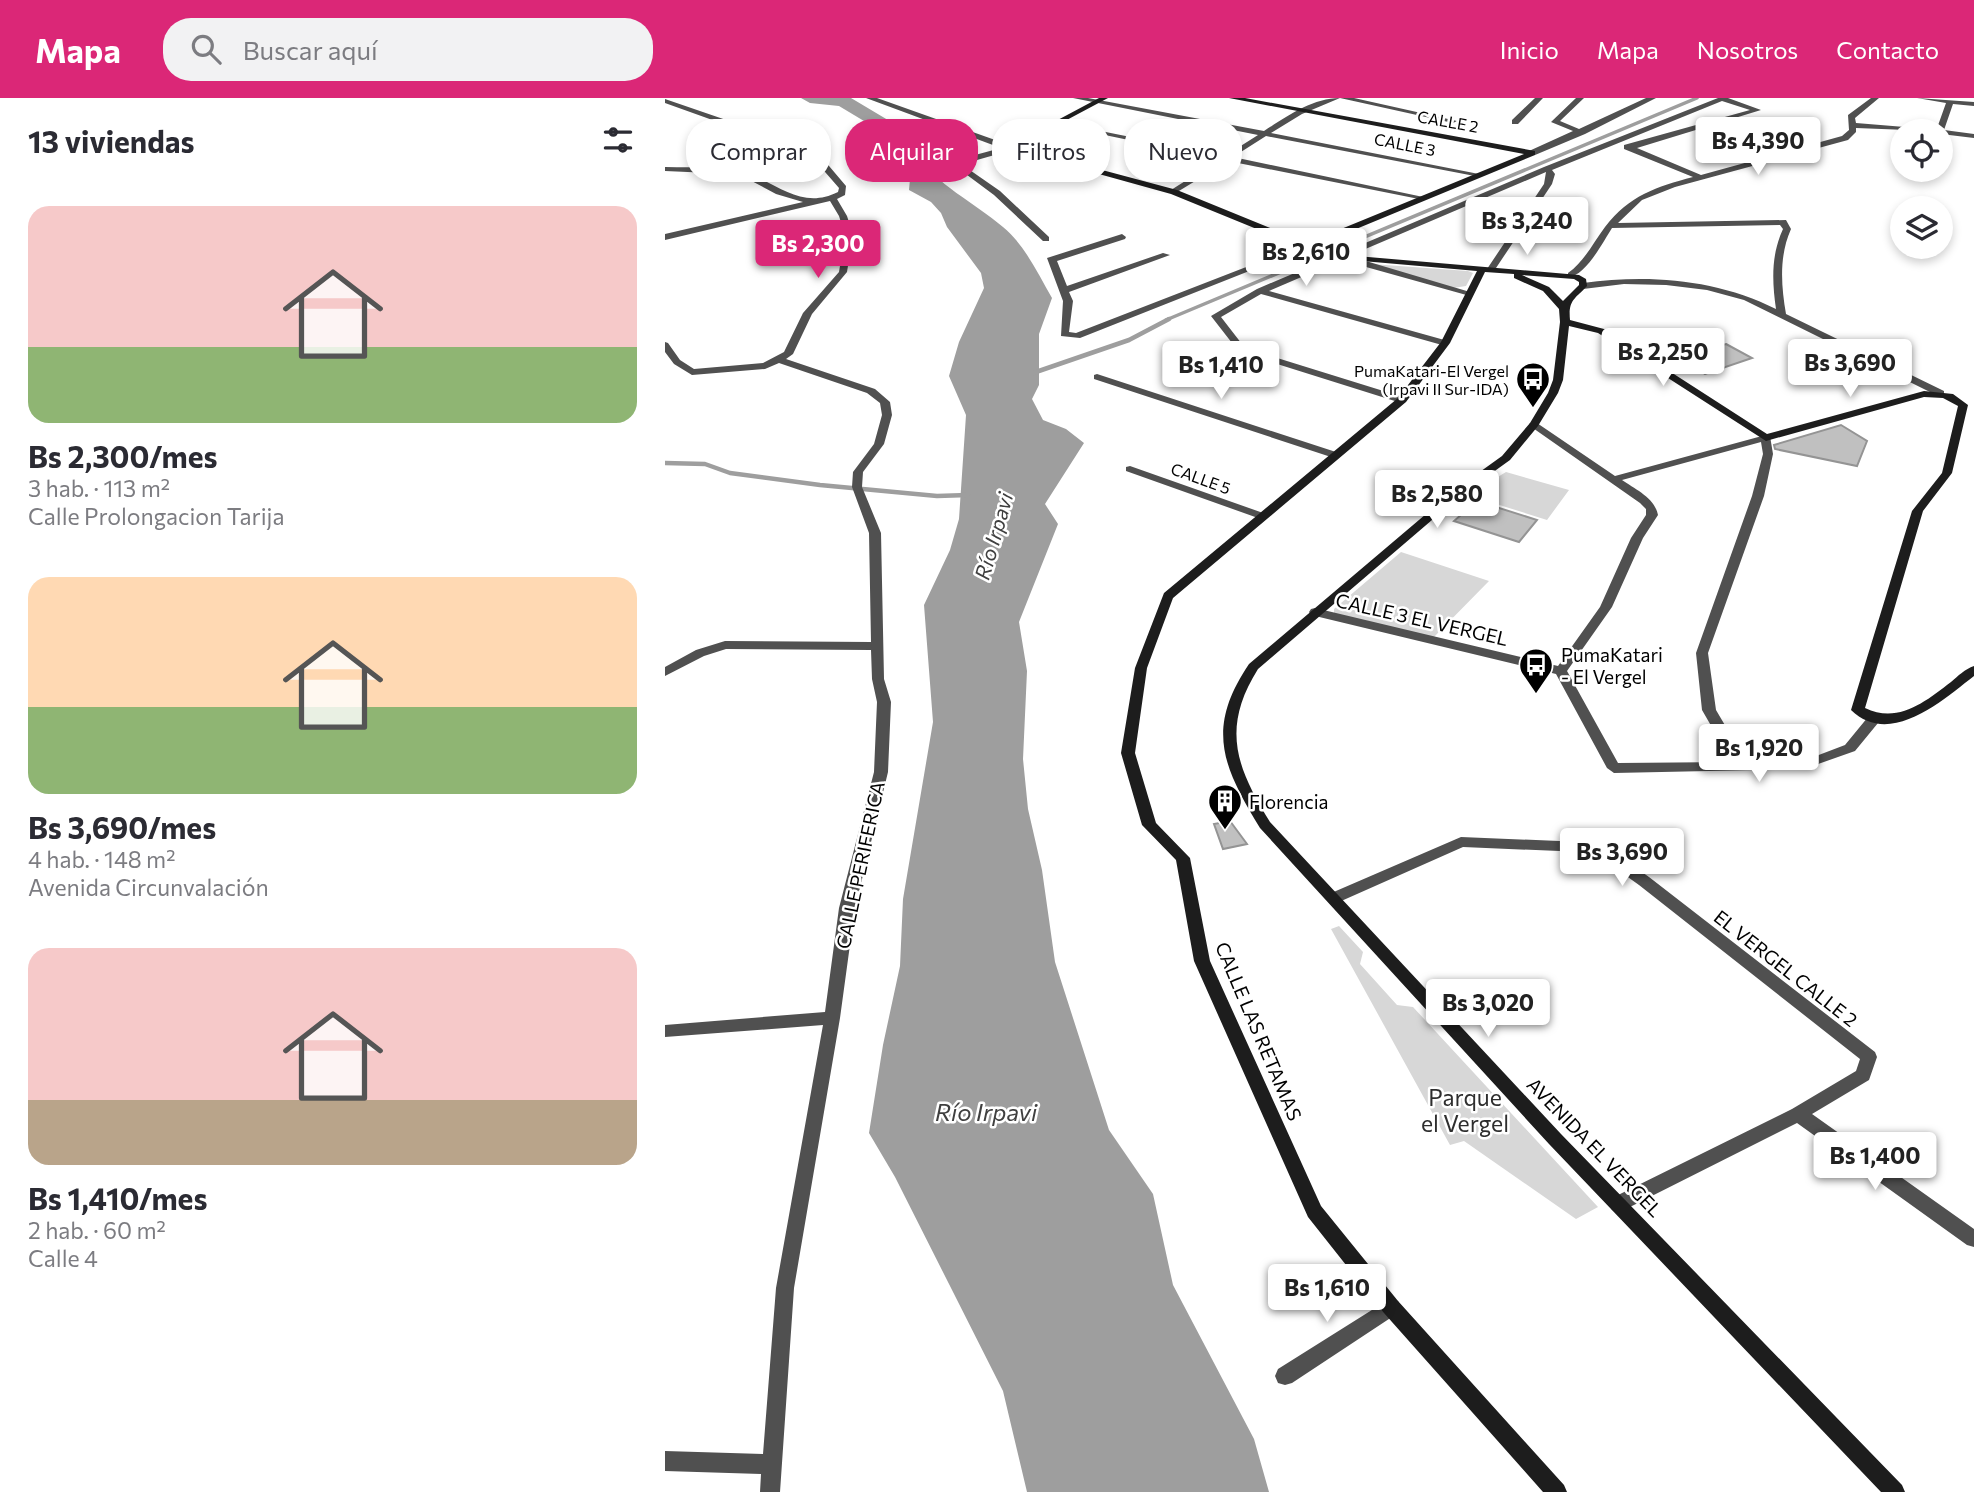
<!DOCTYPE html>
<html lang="es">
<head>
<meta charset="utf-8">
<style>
  body { margin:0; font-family:Commissioner,sans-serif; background:#f2f2f3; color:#2b2b33; height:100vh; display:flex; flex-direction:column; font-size:26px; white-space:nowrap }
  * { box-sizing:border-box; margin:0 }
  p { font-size:23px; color:#7c7c81 }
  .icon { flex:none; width:38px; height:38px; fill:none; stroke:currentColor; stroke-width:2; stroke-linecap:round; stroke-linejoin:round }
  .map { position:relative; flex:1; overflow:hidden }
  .side { display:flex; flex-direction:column; background:#fff; width:665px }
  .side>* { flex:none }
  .hud { position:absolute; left:21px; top:21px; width:665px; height:63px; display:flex; gap:14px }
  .fabs { position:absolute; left:1225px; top:21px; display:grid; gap:14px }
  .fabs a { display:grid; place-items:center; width:63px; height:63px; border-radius:50%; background:#fff; box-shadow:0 4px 10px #0003; font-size:35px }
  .price { position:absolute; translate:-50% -60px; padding:0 16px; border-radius:7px; background:#fff; color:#222; font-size:23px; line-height:46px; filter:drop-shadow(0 2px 4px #0008) }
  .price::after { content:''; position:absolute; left:50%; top:42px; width:21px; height:16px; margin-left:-10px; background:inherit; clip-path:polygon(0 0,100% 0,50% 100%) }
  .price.on { background:#db2777; color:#fff }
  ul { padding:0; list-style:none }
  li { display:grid; align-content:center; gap:14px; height:371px; padding:0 28px }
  li span { display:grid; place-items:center; height:217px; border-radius:21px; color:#555 }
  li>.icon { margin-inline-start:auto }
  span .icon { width:126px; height:126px; fill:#fffc; stroke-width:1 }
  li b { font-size:30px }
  h2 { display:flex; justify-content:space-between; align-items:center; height:84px; padding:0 28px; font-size:30px }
  .tag { padding:0 24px; border-radius:28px; background:#fff; box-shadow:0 4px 10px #0003; font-size:24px; line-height:63px }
  .tag.on { background:#db2777; color:#fff }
  header { display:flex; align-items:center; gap:42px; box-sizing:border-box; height:98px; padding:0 35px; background:#db2777; color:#fff }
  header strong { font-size:33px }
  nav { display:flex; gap:38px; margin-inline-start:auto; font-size:24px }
  .search { width:490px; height:63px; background:#f2f2f3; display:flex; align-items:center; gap:18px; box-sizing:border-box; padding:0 24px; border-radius:28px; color:#7c7c81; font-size:26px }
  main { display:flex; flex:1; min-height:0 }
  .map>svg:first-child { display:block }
  .green { fill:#d7d7d7 }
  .water { fill:#9e9e9e }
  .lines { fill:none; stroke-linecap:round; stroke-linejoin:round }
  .stream-far1 { stroke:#9e9e9e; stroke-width:3.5 }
  .stream { stroke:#9e9e9e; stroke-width:4.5 }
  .river { fill:#9e9e9e; fill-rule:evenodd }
  .building { fill:#c0c0c0; stroke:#949494; stroke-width:2 }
  .street { fill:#505050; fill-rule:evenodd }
  .secondary { fill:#1d1d1d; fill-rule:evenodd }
  .labels { text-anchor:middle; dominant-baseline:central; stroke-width:5; stroke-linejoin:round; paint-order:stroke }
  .far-street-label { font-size:16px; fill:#000; stroke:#fff }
  .far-poi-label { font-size:16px; fill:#000; stroke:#fff; text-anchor:end }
  .street-label { font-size:19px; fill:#000; stroke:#fff }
  .poi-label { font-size:19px; fill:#000; stroke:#fff; text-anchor:start }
  .water-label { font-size:21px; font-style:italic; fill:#3f3f3f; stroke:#fff }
  .near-park-label { font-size:23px; fill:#2e2e2e; stroke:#fff }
  .near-water-label { font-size:24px; font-style:italic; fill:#3f3f3f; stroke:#fff }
</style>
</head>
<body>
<header>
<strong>Mapa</strong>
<div class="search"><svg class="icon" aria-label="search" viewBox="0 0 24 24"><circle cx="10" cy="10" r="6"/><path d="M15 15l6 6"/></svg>Buscar aquí</div>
<nav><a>Inicio</a><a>Mapa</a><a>Nosotros</a><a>Contacto</a></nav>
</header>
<main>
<section class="side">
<h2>13 viviendas<svg class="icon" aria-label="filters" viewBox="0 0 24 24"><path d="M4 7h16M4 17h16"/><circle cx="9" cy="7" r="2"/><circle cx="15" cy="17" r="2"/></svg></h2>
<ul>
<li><span style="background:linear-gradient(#f6c9c9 65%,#8fb573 0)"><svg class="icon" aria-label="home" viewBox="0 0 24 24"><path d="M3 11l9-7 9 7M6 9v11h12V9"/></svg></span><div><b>Bs 2,300/mes</b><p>3 hab. · 113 m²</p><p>Calle Prolongacion Tarija</p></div></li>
<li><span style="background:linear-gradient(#ffd9b3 60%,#8fb573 0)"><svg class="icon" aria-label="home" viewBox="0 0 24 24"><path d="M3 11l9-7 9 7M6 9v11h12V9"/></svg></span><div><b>Bs 3,690/mes</b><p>4 hab. · 148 m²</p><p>Avenida Circunvalación</p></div></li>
<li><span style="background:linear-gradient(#f6c9c9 70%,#b9a48a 0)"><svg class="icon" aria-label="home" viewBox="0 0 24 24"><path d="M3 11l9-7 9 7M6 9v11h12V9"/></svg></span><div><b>Bs 1,410/mes</b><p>2 hab. · 60 m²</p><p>Calle 4</p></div></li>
</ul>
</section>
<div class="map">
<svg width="1309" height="1394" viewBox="0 0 1309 1394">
  <rect width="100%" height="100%" fill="#fff"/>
  <path class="green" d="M706 166 803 173 808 175 801 188 788 190Z
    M841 374 904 392 882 422 803 397Z
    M736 454 824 483 769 539 669 516V511Z
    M674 828 698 854 695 866 732 907 748 909 933 1109 911 1121 799 1043 785 1047 666 831Z"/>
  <path class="water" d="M251 55C271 87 309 104 338 129 360 147 373 176 387 200L374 236V287L367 301 378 322 401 331 419 345 380 406 393 426 354 524 362 573 358 661 363 711 377 772 390 864 444 1032 488 1096 508 1187 589 1341 604 1394H362L338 1293 230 1079 204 1035 218 947 235 868 238 801 268 624 259 507 285 452 294 421 301 317 284 278 294 244 319 190 316 175 282 129 276 115 266 104 244 92 245 81 229 70 226 59Z"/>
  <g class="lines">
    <path class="stream-far1" d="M501 222 1032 0"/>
    <path class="stream" d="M368 275 464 242 504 221
      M0 365 40 366 65 375 155 387 272 398 303 397"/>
    <path class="river" d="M136 0H186L238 31 264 77 283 93 273 99 249 85 224 38 174 8 145 5Z"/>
  </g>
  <path class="building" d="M1061 246 1087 260 1040 276 1014 261Z
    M1176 327 1202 343 1192 368 1110 351 1109 347Z
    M812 403 872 422 854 444 789 423Z
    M565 723 582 746 558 751 549 726Z"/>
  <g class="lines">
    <path class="street" d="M201 0H212L347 48V52L305 64 299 68 335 93 384 139V143H378L329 97 290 68 299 60 336 50Z
      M408 0H423L599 33C621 19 647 0 675 0L637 16 606 35 819 77 815 79 601 38 568 59 763 100 759 102 563 63 509 96 505 94 506 92 555 61 387 26 391 24 560 58 593 37Z
      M675 0H689L792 23 788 25Z
      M870 0H878L853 26H847V22Z
      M911 0H919L895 23 914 31 981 0H991L920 36 870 57H864V53L908 33 886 24Z
      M1053 0H1063L1096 12 972 50 1036 77 1177 38 1184 32 1183 17 1206 0H1214L1190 20 1191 25 1264 31 1268 33 1191 30V34L1183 42 1010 89 977 102 953 125 1121 122 1126 131C1114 158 1116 187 1121 216L1279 293V297H1271L1079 202 1042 192 1001 187 959 186 918 191 914 188 918 185C984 176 1051 181 1111 211 1107 183 1106 157 1118 131L1115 127 947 130C938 144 920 179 903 179V175C919 164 928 145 940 129 965 97 991 89 1028 79L959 51V47L1085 12 1057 3 887 72 890 76 887 86 829 173 822 171 879 86 881 74 684 158 805 194V198L676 162 604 193 783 243V247H777L596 196 556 219 580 250 741 300V304H733L574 254 546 218 592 191 879 69Z
      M1252 0 1309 4V8L1288 6 1279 32 1309 36V40L1276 36V33H1271L1281 5Z
      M0 1 143 50 153 55 181 88 180 97 172 101 182 118 188 137 182 174 147 216 128 256 121 261 210 291 225 304 227 317 219 346 198 374 197 389 216 435 219 581 226 604 223 674 190 810 175 920 129 1190 115 1394H95L96 1376 0 1373V1353L98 1356 111 1190 158 927 0 939V927L160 914 174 810 209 674 212 604 207 581 206 552 61 551 39 558 0 578V569L31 552 60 543 206 544 204 435 187 389 188 374 209 346 217 317 215 305 202 295 114 265 100 271 27 277 9 266 0 254V244L3 245 15 262 29 271 98 265 119 254 138 215 174 174 180 137 174 118 165 103 0 142V136L138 104 111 96 81 80 68 76 0 73V69C23 70 49 68 71 72 109 80 133 114 173 94L174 90 147 59 137 54 0 5Z
      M457 136 461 139 460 141 392 163 402 188 498 155 505 157 404 194 408 203 404 234 411 235 638 147 645 149 415 240 396 238 398 203 382 160Z
      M432 276 674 355 675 357 670 360 666 359 429 281V277Z
      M869 323 950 378 1097 338H1105L1108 356 1099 398 1043 555 1051 612 1081 663H1138L1180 647 1203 619H1213L1215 622 1213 625 1190 653 1139 671 949 675 942 670 891 576 646 517 644 514 646 511 650 510 893 568 935 509 966 440 981 417V411L975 405 865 328 864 326ZM1096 344 1098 356 1087 398 1031 555 1037 612 1067 664 953 665 902 573 947 509 978 440 993 417C990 400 970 391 957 382Z
      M465 368 601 416 603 418 601 420H593L461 373V369Z
      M796 739 918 744 941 749 984 779 1210 954 1212 959 1204 982 1147 1016 1309 1131V1149L1302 1147 1132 1025 959 1112 953 1114 947 1112 944 1106 947 1100 1127 1011 1191 973 1195 961 974 787 932 757 918 754 798 749 674 804H664L661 800 664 796Z
      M726 1200 733 1203 736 1209 733 1215 627 1285 620 1287 613 1285 610 1278 613 1271Z"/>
    <path class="secondary" d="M434 0H443L351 49 512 92 642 145 859 56 564 0H580L870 53V57L650 148 668 156 914 177 921 181 922 188C910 201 903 202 905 222L939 231 1102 336 1259 293 1288 296 1303 307 1287 375 1258 413 1200 610C1233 626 1260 604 1286 584 1293 578 1300 571 1309 568V578C1278 602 1225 650 1186 612L1247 413 1277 375 1293 308 1278 300 1259 299 1101 343 933 235 904 228 898 282 893 295 873 328 845 362 795 398 593 571C556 630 571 669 605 724L896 1036 1237 1387 1240 1394H1216L884 1046 595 730C558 669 540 631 584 566L787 394 837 358 865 325 883 295 888 282 895 224 894 211 878 193 849 180V176L820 174 785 245 741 304 508 500 482 570 470 655 491 725 525 760 545 863 656 1108 733 1203 899 1387 902 1394H878L719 1215 643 1119 529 863 511 762 477 727 456 655 470 570 499 495 733 300 776 244 812 173 663 160 506 96 340 50ZM857 177 909 181 914 184V187L898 203 884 189Z"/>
  </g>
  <defs>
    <g id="bus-pin" transform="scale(1.75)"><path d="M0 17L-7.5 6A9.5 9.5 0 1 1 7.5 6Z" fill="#000" stroke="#fff"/><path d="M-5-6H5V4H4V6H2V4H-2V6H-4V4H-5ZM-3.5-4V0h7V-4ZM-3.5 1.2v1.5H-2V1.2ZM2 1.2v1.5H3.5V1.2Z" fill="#fff"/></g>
    <g id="building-pin" transform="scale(1.75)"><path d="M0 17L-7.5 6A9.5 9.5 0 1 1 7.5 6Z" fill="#000" stroke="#fff"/><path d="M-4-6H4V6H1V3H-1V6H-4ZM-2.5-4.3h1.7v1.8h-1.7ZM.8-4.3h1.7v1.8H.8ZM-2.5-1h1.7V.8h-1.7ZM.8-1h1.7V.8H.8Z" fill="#fff"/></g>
  </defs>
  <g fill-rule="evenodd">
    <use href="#bus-pin" x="868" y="281"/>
    <use href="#bus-pin" x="871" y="567"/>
    <use href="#building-pin" x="560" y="703"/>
  </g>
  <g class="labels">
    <g class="far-street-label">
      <text transform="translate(783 23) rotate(10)">CALLE 2</text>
      <text transform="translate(740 46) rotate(11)">CALLE 3</text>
      <text transform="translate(536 380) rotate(20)">CALLE 5</text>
    </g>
    <g class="far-poi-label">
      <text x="844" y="272">PumaKatari-El Vergel<tspan x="844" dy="18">(Irpavi II Sur-IDA)</tspan></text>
    </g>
    <g class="street-label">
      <text transform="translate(757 521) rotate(13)">CALLE 3 EL VERGEL</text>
      <text transform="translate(195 767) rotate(-78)">CALLE PERIFERICA</text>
      <text transform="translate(1121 870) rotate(38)">EL VERGEL CALLE 2</text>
      <text transform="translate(594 933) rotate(67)">CALLE LAS RETAMAS</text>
      <text transform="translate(930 1049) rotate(46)">AVENIDA EL VERGEL</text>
    </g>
    <g class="poi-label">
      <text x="896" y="556">PumaKatari<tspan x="896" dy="22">- El Vergel</tspan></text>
      <text x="584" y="703">Florencia</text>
    </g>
    <g class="water-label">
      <text transform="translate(328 438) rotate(-74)">Río Irpavi</text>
    </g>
    <g class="near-park-label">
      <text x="800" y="999">Parque<tspan x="800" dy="26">el Vergel</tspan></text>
    </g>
    <g class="near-water-label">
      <text x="321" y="1013">Río Irpavi</text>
    </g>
  </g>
</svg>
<div class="fabs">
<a><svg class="icon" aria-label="locate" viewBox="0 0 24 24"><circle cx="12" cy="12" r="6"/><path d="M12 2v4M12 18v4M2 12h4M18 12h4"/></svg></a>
<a><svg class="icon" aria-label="layers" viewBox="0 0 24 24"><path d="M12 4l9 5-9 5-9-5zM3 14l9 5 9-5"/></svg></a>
</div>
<b class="price" style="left:1093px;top:79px">Bs 4,390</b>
<b class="price" style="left:862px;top:159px">Bs 3,240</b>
<b class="price on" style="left:153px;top:182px">Bs 2,300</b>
<b class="price" style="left:641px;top:190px">Bs 2,610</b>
<b class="price" style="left:998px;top:290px">Bs 2,250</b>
<b class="price" style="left:1185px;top:301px">Bs 3,690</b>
<b class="price" style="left:556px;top:303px">Bs 1,410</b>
<b class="price" style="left:772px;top:432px">Bs 2,580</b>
<b class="price" style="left:1094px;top:686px">Bs 1,920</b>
<b class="price" style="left:957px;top:790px">Bs 3,690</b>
<b class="price" style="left:823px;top:941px">Bs 3,020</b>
<b class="price" style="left:1210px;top:1094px">Bs 1,400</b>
<b class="price" style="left:662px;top:1226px">Bs 1,610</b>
<div class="hud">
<a class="tag">Comprar</a>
<a class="tag on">Alquilar</a>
<a class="tag">Filtros</a>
<a class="tag">Nuevo</a>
</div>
</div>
</main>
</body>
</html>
